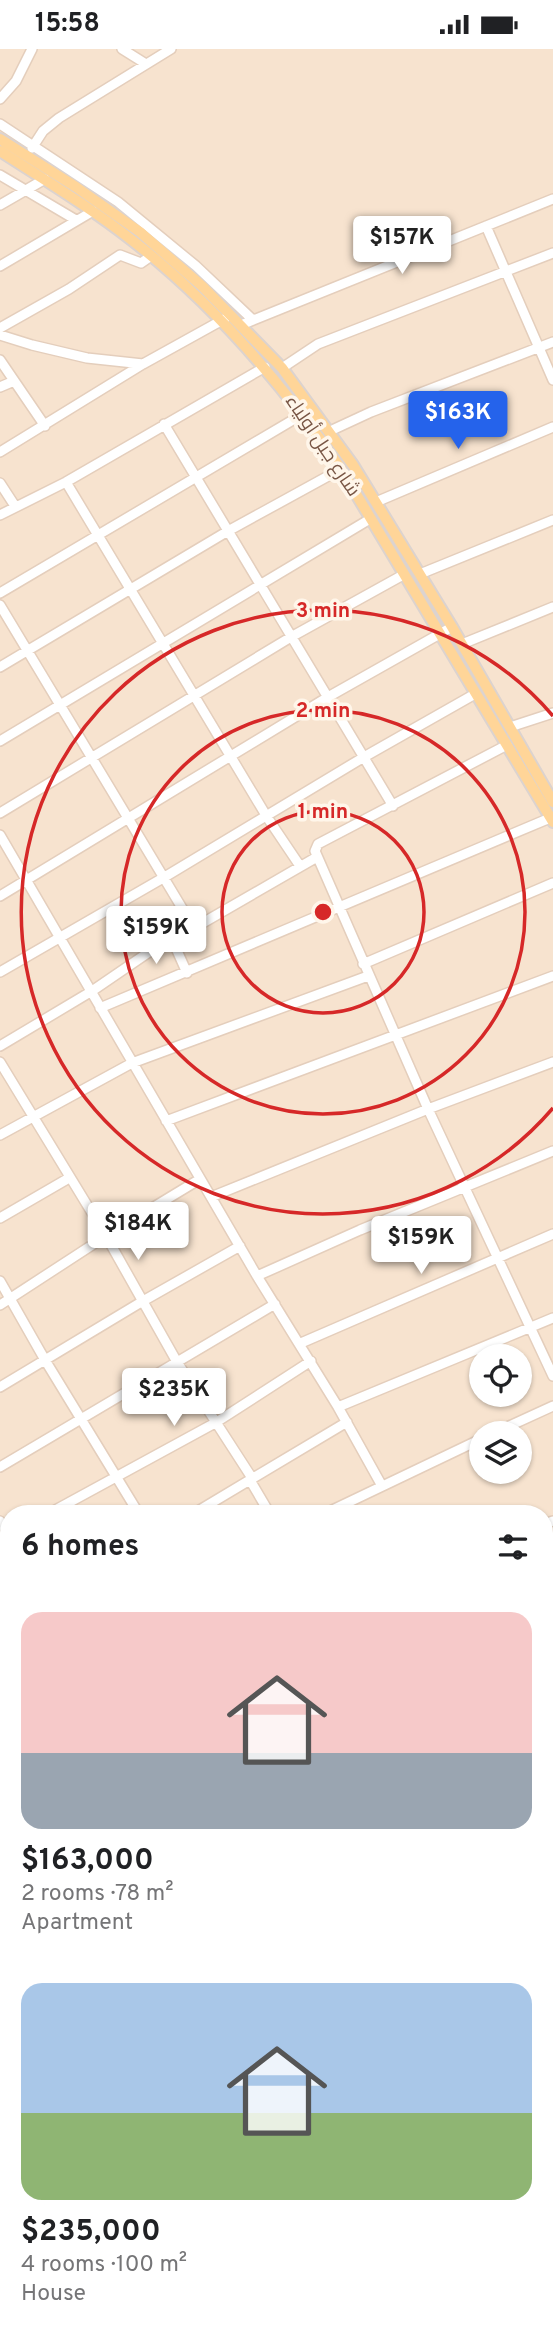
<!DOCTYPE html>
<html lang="en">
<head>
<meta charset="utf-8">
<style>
  body { margin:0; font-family:Overpass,Cairo,sans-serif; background:#f6f6f6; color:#202124; height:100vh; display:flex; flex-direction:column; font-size:26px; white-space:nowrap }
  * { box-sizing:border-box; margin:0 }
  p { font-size:23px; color:#757577 }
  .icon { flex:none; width:38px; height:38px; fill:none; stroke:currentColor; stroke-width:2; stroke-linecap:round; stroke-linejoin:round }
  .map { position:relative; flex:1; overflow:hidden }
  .side { position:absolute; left:0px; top:1456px; width:553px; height:842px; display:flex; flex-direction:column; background:#fff; border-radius:28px 28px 0 0; box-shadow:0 2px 5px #0004 }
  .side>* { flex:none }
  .buttons { position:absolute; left:469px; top:1295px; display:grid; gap:14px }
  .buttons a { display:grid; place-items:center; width:63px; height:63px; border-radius:50%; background:#fff; box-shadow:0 2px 5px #0004; font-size:35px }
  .price { position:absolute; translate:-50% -60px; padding:0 16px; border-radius:7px; background:#fff; color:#222; font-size:23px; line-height:46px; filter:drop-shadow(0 2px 4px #0008) }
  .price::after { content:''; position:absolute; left:50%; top:42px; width:21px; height:16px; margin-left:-10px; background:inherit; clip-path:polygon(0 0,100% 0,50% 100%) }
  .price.current { background:#2563eb; color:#fff }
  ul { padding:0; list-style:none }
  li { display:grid; align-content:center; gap:14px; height:371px; padding:0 21px }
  li span { display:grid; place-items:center; height:217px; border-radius:21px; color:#555 }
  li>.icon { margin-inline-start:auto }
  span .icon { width:126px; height:126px; fill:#fffc; stroke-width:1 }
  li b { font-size:30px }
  h2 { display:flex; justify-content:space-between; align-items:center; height:84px; padding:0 21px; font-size:30px }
  .status { display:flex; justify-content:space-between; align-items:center; height:49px; padding:0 35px; background:#fff; direction:ltr }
  .status svg { height:19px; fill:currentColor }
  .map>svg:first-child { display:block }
  .residential { fill:#f7e3cf; fill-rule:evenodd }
  .green { fill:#d3eebf }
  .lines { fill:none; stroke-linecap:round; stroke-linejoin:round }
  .minor-casing { stroke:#e4cebc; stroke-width:12 }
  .major-casing { stroke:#dcd3cf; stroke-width:14 }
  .minor { stroke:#fff; stroke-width:9 }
  .major { stroke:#ffd598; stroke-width:10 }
  .ring { fill:none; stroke:#d62828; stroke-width:3.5 }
  .labels { text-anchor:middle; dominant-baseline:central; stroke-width:7; stroke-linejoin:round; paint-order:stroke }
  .street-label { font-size:19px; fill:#795645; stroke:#fff6ea }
  .centre { fill:#d62828; stroke:#fff6ea; stroke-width:3.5 }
  .ring-label { font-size:21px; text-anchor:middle; font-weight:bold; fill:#d62828; stroke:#fff6ea; stroke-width:7; stroke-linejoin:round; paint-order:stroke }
</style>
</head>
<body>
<div class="status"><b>15:58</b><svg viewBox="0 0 49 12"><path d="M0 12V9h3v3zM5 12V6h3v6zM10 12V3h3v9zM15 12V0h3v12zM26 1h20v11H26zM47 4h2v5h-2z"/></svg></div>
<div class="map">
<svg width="553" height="2297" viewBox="0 0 553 2297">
  <rect width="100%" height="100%" fill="#fff2e2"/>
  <path class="residential" d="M0 0H553V2297H0ZM481 1307H520V1346H481ZM481 1384H520V1423H481ZM9 1465H544V2289H9Z"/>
  <path class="green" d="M553 1484V1661L544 1665V1488Z"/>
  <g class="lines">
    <g class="minor-casing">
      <path id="minor" d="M122 0 146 15
        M0 50 16 32 32 0
        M0 75 118 153 196 217 253 271
        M32 99 43 82 59 69 171 0
        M0 126 76 171
        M0 156 45 130
        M486 177 553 331
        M0 217 93 162
        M241 276 553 150
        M0 279 69 240 120 206 141 214 151 207
        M0 286 32 296 87 309 143 315
        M0 311 45 377
        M282 319 318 295 553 204
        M0 338 14 332
        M164 375 393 757
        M330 382 371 363 553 293
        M0 403 143 315 226 269
        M66 433 267 768 300 817
        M0 434 15 457
        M376 453 553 378
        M0 466 66 433 265 318
        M420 525 553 471
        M0 544 303 365
        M0 556 194 879
        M462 595 553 558
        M0 618 228 482 341 420
        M510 678 553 664
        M0 692 370 470
        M507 696 318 795 315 802 428 1060 553 1327
        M0 764 291 588 403 526
        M0 786 257 1227 338 1358 382 1437
        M0 847 328 648 452 578
        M171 888 187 924
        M363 915 553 834
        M0 923 163 829 364 708 475 645
        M100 959 550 769
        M0 997 92 942 171 888 194 879 317 808
        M0 1013 106 1187 177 1313 252 1429
        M166 1072 553 927
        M0 1086 132 1014 368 927
        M211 1148 428 1060 553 1013
        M0 1169 69 1129
        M257 1227 360 1181 553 1102
        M0 1232 45 1311 139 1465
        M0 1256 106 1187 200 1130
        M301 1294 553 1185
        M0 1338 143 1252 240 1197
        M338 1358 553 1269
        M494 1384 553 1357
        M0 1418 275 1255
        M250 1431 270 1465
        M349 1453 352 1465
        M48 1465 215 1374 311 1312
        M193 1465 347 1373
        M324 1465 481 1390
        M0 1472 9 1486
        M544 1475 553 1472
        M0 1513 9 1508
        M0 1572 9 1567
        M0 1671 9 1668
        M544 1689 553 1686
        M0 1743 9 1739
        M544 1747 553 1768
        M0 1806 9 1822
        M0 1840 9 1836
        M0 1851 9 1870
        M0 1937 9 1934
        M544 1946 553 1942
        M544 1954 553 1977
        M0 2007 9 2003
        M544 2017 553 2013
        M0 2078 9 2074
        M544 2080 553 2105
        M0 2096 9 2114
        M0 2148 9 2144
        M0 2154 9 2170
        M544 2157 553 2154
        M544 2221 553 2218
        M0 2283 9 2280
        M45 2289 49 2297
        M285 2289 288 2297
        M440 2289 444 2297
        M536 2289 539 2297
        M117 2297 133 2289
        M257 2297 273 2289
        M372 2297 389 2289"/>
    </g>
    <g class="major-casing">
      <path id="major" d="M0 90 76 138 140 183 202 237 282 319 353 416 452 578 553 753
        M0 102C45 131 91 159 133 192 215 256 282 334 341 420L553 773"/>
    </g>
    <use href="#minor" class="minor"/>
    <use href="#major" class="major"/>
  </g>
  <g class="ring">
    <circle cx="323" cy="863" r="101"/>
    <circle cx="323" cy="863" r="202"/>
    <path d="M553 1059A302 302 0 1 1 553 667"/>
  </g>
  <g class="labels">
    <g class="street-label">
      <text transform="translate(322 397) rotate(56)">شارع جبل أولياء</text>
    </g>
  </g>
  <circle cx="323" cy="863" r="10" class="centre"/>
  <g class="ring-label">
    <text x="323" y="568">3 min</text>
    <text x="323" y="668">2 min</text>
    <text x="323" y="769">1 min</text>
  </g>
</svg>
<div class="buttons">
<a><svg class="icon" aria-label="locate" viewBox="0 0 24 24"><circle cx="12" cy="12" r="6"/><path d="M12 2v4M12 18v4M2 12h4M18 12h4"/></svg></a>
<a><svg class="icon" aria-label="layers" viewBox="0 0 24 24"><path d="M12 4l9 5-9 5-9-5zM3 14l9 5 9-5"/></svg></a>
</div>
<b class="price" style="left:402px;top:227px">$157K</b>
<b class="price current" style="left:458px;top:402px">$163K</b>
<b class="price" style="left:156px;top:917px">$159K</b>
<b class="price" style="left:138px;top:1213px">$184K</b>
<b class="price" style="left:421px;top:1227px">$159K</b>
<b class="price" style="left:174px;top:1379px">$235K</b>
<section class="side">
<h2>6 homes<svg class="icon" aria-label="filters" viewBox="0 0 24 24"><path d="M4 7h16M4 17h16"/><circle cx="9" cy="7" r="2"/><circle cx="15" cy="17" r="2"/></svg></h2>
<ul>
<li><span style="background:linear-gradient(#f6c9c9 65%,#9aa5b1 0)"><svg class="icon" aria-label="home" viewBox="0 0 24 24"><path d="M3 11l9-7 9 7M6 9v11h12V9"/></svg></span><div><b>$163,000</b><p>2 rooms · 78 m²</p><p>Apartment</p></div></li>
<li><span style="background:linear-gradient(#a9c7e8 60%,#8fb573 0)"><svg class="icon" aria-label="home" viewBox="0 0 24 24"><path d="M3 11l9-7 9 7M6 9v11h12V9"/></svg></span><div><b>$235,000</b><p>4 rooms · 100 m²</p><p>House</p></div></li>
</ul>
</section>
</div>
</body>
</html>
